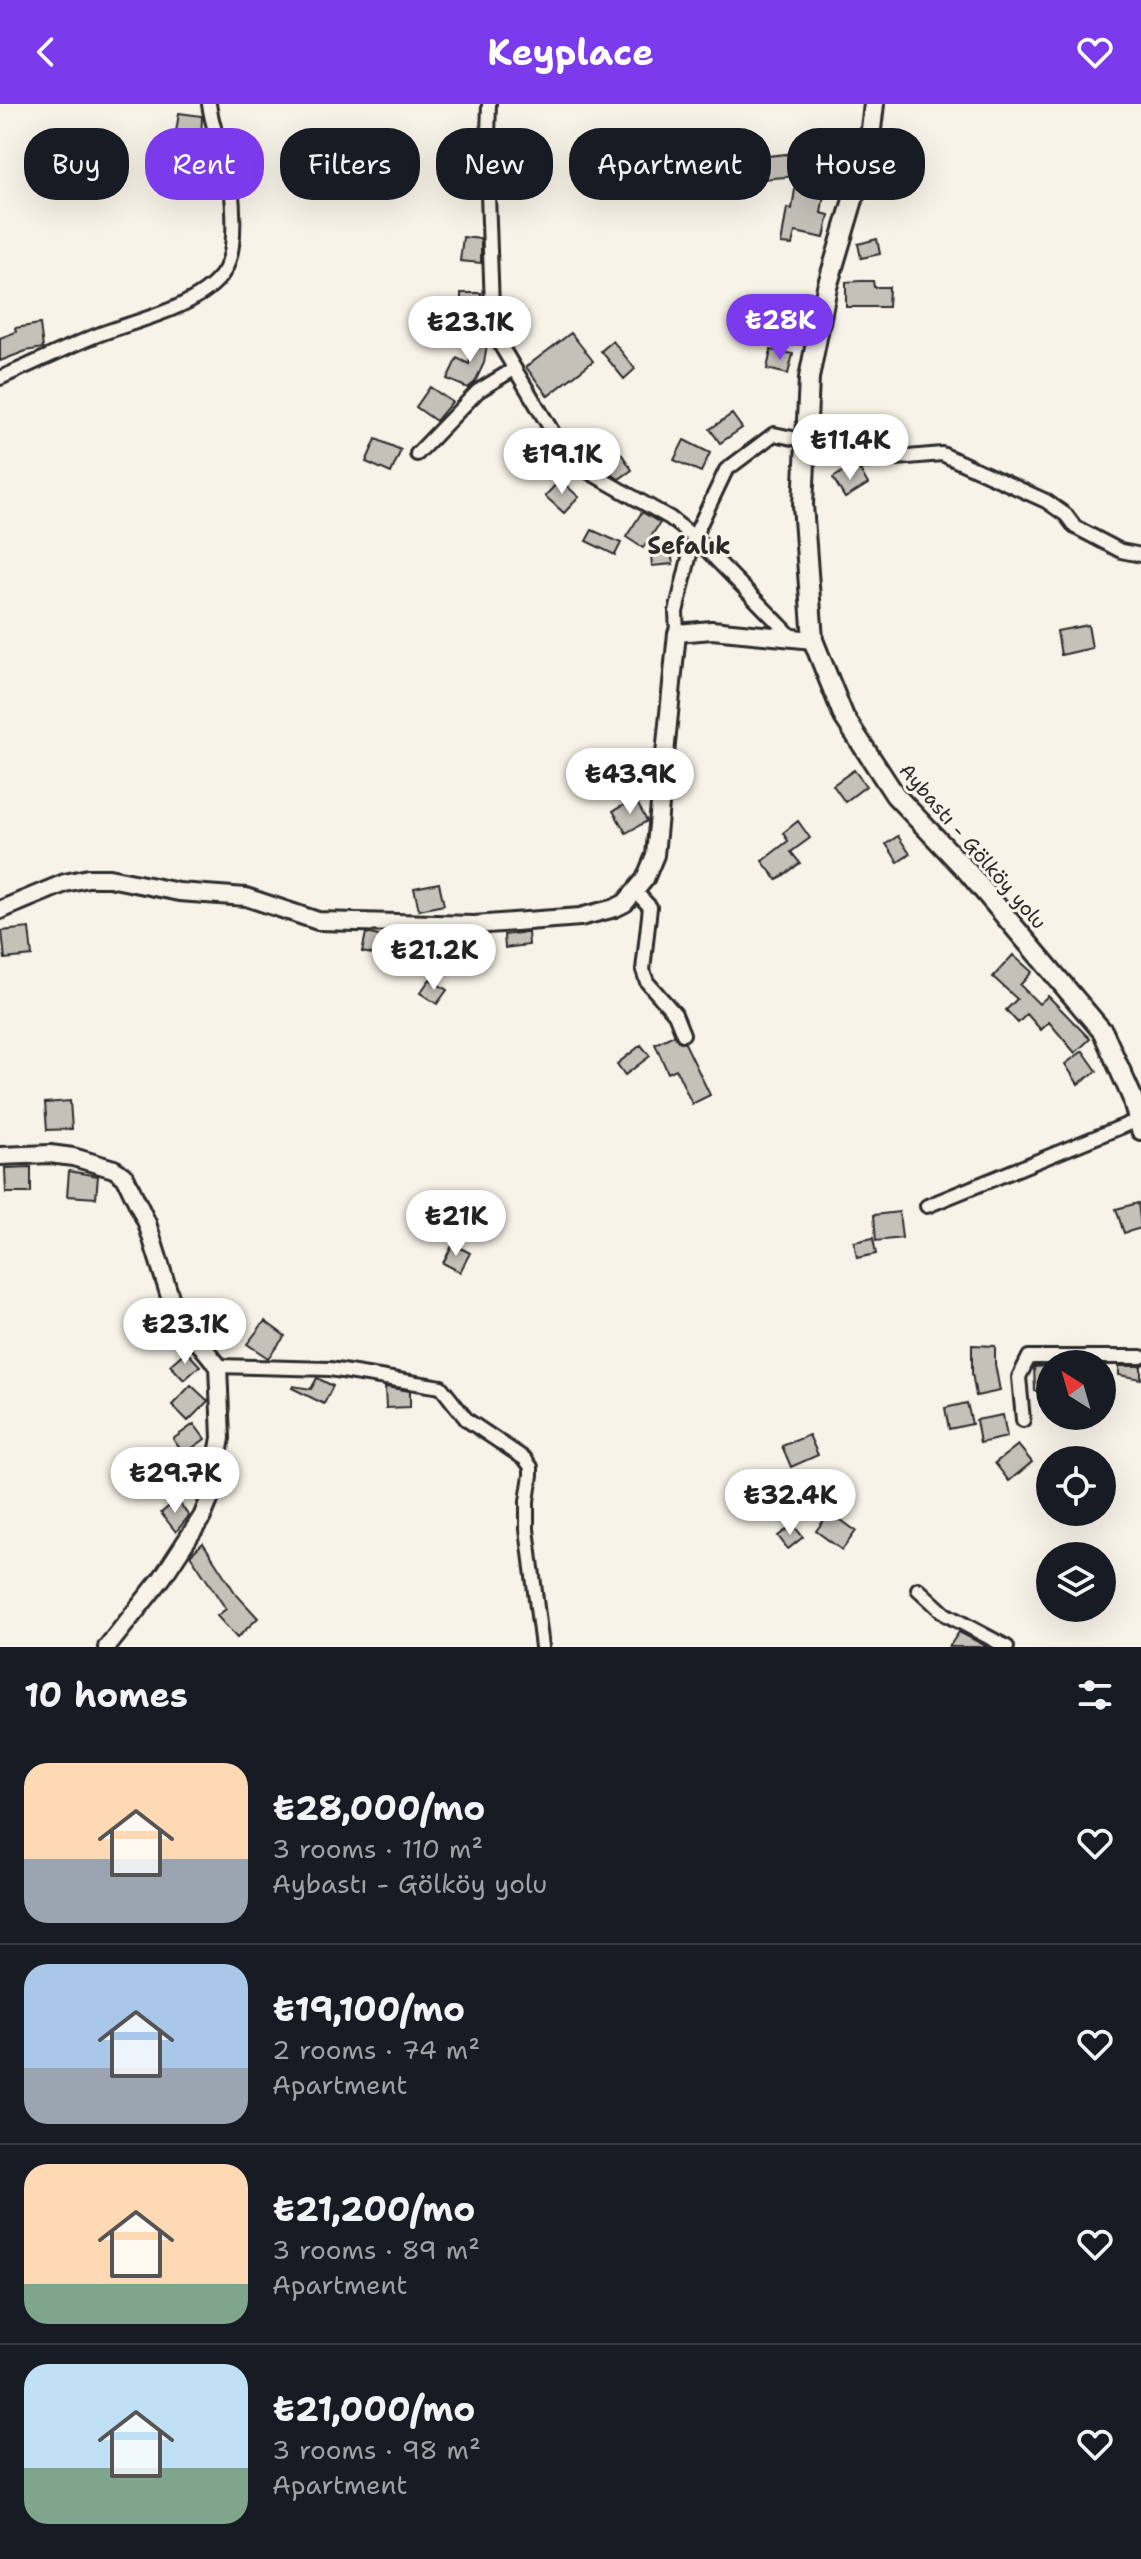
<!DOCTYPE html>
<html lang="en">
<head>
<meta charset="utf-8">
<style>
  body { margin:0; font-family:"Shantell Sans",sans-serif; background:#20242c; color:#f1f3f6; height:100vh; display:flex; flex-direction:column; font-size:30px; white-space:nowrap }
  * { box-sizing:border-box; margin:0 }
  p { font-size:26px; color:#9ea1a6 }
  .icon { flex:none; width:44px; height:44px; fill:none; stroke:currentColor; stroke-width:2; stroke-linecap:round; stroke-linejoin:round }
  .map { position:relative; height:1543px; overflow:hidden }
  .sheet { display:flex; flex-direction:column; background:#171b24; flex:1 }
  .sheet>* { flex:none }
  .banner { position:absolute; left:24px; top:24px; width:1094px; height:72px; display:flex; gap:16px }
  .needle { width:52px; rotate:323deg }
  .fabs { position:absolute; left:1036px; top:1246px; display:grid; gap:16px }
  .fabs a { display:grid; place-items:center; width:80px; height:80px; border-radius:50%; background:#171b24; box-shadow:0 8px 32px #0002; font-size:40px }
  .price { position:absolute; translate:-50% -68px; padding:0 18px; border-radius:28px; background:#fff; color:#222; font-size:26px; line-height:52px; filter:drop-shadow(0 2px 4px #0008) }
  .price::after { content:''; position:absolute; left:50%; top:48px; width:24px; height:18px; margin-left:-12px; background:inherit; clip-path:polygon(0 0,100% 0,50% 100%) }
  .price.on { background:#7c3aed; color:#fff }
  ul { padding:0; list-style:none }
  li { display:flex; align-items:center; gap:24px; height:200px; padding:0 24px }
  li+li { border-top:2px solid #363941 }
  li span { display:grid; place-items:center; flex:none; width:224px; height:160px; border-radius:24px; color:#555 }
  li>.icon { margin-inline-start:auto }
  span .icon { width:96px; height:96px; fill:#fffc; stroke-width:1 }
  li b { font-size:34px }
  h2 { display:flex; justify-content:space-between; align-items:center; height:96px; padding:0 24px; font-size:34px }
  .chip { padding:0 28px; border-radius:32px; background:#171b24; box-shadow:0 8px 32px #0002; font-size:28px; line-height:72px }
  .chip.on { background:#7c3aed; color:#fff }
  header { display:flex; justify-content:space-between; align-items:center; height:104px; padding:0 24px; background:#7c3aed; color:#fff; font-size:36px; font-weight:700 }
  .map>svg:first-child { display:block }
  .building { fill:#c4c1b9; stroke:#2b2b2b; stroke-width:2 }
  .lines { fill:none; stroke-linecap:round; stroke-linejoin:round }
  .minor-casing { stroke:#2b2b2b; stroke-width:18 }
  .tertiary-casing { stroke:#2b2b2b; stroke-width:22 }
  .secondary-casing { stroke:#2b2b2b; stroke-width:24 }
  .minor { stroke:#f7f3e8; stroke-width:12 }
  .tertiary { stroke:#f7f3e8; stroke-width:16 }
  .secondary { stroke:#f7f3e8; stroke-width:18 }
  .labels { text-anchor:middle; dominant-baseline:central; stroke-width:6; stroke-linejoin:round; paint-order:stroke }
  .street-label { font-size:20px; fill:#2b2b2b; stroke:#f7f3e8 }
  .quarter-label { font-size:24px; font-weight:bold; fill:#2b2b2b; stroke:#f7f3e8 }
</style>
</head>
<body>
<header><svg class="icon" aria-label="back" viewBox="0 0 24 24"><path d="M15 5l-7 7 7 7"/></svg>Keyplace<svg class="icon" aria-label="heart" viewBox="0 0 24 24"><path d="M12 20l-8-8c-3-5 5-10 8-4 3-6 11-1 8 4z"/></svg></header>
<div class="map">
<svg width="1141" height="1543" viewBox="0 0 1141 1543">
  <rect width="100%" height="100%" fill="#f7f3e8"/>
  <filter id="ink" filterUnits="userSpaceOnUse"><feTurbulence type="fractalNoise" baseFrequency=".0125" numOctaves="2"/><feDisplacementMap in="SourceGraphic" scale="16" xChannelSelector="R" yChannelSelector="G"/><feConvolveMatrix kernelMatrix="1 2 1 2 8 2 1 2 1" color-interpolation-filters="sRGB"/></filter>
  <g filter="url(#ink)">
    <path class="building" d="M179 9 202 12 201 38 175 34Z
      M786 50 814 53 812 82 825 84 821 109 829 111 824 134 795 128 792 141 781 140 787 104 792 105 797 72 762 75 759 53Z
      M463 133 481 135V159L460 157Z
      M877 135 880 150 861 154 858 140Z
      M861 177H873L874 183H889L888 203H846V178Z
      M461 189H481V210L461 211Z
      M40 220 43 244 26 247 0 257V234L16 228 15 224Z
      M571 229 593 257 548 292 526 263Z
      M474 231 488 233 484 259 475 278 468 284 447 275 457 254 469 260Z
      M613 237 635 265 624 275 601 247Z
      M771 246 793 250 788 270 767 265Z
      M430 283 452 298 436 317 416 303Z
      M732 310 742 324 720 339 710 325Z
      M870 326 873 345 850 347 848 329Z
      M376 335 401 346 391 369 366 358Z
      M684 336 710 349 701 368 674 356Z
      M613 337 632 366 619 375 601 364 592 351Z
      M847 365 860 366 868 380 845 394 833 374Z
      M560 376 579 393 564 409 545 392Z
      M642 408 660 419 643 444 626 433Z
      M592 426 621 439 615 451 586 437Z
      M671 449 673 460 652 462 651 451Z
      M1088 521 1092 544 1061 551 1057 527Z
      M854 666 866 682 845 698 833 681Z
      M635 695 647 717 626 729 613 707Z
      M798 717 810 734 791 748 800 759 777 776 762 757 788 737 783 729Z
      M898 732 910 750 898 758 886 740Z
      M439 779 444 801 419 806 414 784Z
      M29 824 32 852 5 855 2 827Z
      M528 828 529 841 505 844 504 831Z
      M366 829 391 835 386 853 362 848Z
      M436 831 443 856 419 862 412 837Z
      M474 836 488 855 471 868 457 849Z
      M1013 851 1032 868 1020 881 1039 900 1048 892 1090 935 1075 949 1049 918 1041 926 1027 910 1018 919 1006 906 1017 895 993 873Z
      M430 875 447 886 437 900 420 889Z
      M674 931 678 937 685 939 710 991 692 1000 676 965 668 969 655 940Z
      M641 941 650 952 625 971 617 960Z
      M1083 947 1097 967 1078 980 1065 960Z
      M70 997 72 1025 47 1026 45 999Z
      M31 1063V1089H6L5 1064Z
      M69 1067 98 1072 96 1094 67 1092Z
      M1138 1099 1141 1124 1124 1129 1116 1105Z
      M899 1108 902 1134 876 1137 874 1111Z
      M873 1134 876 1150 857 1154 854 1138Z
      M453 1140 470 1149 460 1168 443 1159Z
      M265 1217 285 1232 268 1254 247 1240Z
      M972 1241 995 1242V1260L1000 1287 976 1292 972 1269Z
      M186 1247 200 1262 184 1276 170 1261Z
      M1050 1262V1287H1035L1034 1263Z
      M1119 1262H1141V1275L1119 1271Z
      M317 1274 333 1282 324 1300 292 1284 293 1282 311 1285Z
      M191 1281 208 1297 188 1317 172 1301Z
      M385 1283 410 1287V1303L386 1304Z
      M967 1299 972 1320 949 1325 945 1304Z
      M1003 1311 1007 1333 980 1339 976 1316Z
      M194 1320 205 1335 184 1350 173 1335Z
      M809 1331 818 1351 791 1363 782 1342Z
      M1018 1341 1032 1358 1009 1377 995 1359Z
      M177 1396 189 1412 176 1428 161 1409Z
      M830 1408 856 1427 842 1446 816 1427Z
      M793 1421 803 1433 788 1445 778 1432Z
      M203 1439 236 1490 258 1514 237 1534 217 1512 226 1505 190 1451Z
      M959 1528 988 1543H949Z"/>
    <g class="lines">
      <g class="minor-casing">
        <path id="minor" d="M489 0 487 62 492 203 501 242 564 347 580 363 670 414 694 433 793 534
          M0 274C32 260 63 245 95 232 133 217 195 205 221 172 234 156 234 127 233 107 233 71 214 36 209 0
          M417 350 478 287 514 265
          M677 529 676 508 694 433 726 366 774 330 806 337 852 358 942 350 1046 397 1066 411 1075 423 1121 447 1141 451
          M635 787 650 803 643 866 647 878 675 910 683 930
          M927 1102 1138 1016
          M218 1262 330 1265 441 1283 467 1316 525 1355 531 1363V1371L527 1397V1425L542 1543
          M1023 1316 1019 1273 1029 1253H1141
          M918 1485 945 1510 1007 1543"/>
      </g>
      <g class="tertiary-casing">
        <path id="tertiary" d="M0 806 65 779 88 774H109L179 788 246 793 318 817 474 821 580 813 615 804 625 799 645 775 655 751 677 529 712 526 813 536
          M0 1052 50 1050 73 1053 114 1065 125 1073 147 1119 175 1209 218 1262 221 1334 210 1394 202 1413 162 1474 107 1543"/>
      </g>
      <g class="secondary-casing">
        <path id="secondary" d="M874 0 869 42 827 183 809 274 803 401 813 536 844 613 895 691 967 767 1103 928 1132 993 1141 1026"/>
      </g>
      <use href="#minor" class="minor"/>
      <use href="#tertiary" class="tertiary"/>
      <use href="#secondary" class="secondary"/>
    </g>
  </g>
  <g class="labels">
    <g class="street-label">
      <text transform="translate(973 742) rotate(49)">Aybastı - Gölköy yolu</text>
    </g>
    <g class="quarter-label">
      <text x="689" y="442">Sefalık</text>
    </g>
  </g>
</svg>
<div class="fabs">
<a><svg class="needle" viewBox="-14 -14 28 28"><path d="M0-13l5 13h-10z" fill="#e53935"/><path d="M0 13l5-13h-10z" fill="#9ea1a6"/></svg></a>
<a><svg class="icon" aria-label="locate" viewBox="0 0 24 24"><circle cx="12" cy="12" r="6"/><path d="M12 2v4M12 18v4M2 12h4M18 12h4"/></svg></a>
<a><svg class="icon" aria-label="layers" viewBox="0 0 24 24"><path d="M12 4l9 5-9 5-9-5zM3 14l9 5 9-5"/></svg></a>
</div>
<b class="price on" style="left:780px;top:258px">₺28K</b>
<b class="price" style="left:470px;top:260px">₺23.1K</b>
<b class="price" style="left:850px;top:378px">₺11.4K</b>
<b class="price" style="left:562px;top:392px">₺19.1K</b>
<b class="price" style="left:630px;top:712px">₺43.9K</b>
<b class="price" style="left:434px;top:888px">₺21.2K</b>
<b class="price" style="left:456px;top:1154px">₺21K</b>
<b class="price" style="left:185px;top:1262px">₺23.1K</b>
<b class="price" style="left:175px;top:1411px">₺29.7K</b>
<b class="price" style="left:790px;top:1433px">₺32.4K</b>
<div class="banner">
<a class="chip">Buy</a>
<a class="chip on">Rent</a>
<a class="chip">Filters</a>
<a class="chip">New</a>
<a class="chip">Apartment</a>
<a class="chip">House</a>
</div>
</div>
<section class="sheet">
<h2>10 homes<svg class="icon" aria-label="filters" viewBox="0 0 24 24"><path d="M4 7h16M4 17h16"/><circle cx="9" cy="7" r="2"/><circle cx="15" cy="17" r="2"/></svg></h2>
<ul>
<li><span style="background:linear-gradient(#ffd9b3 60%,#9aa5b1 0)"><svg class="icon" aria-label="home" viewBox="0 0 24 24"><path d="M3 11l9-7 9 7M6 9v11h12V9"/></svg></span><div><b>₺28,000/mo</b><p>3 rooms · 110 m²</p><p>Aybastı - Gölköy yolu</p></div><svg class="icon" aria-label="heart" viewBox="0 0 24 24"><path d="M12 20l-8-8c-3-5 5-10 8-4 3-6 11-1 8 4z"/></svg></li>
<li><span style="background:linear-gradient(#a9c7e8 65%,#9aa5b1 0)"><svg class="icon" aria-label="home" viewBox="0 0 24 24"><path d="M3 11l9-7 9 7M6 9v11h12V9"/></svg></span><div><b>₺19,100/mo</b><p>2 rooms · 74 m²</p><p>Apartment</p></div><svg class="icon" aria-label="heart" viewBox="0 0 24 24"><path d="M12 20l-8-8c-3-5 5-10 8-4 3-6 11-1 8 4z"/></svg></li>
<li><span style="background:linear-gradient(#ffd9b3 75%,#7fa58c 0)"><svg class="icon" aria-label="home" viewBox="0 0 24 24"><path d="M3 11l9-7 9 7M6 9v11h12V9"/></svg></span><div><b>₺21,200/mo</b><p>3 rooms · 89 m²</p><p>Apartment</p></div><svg class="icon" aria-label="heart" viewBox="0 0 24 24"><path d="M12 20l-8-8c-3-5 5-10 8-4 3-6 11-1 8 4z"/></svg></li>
<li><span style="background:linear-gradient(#bfe0f5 65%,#7fa58c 0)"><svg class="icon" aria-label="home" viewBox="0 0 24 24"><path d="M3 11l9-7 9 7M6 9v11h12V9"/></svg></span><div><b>₺21,000/mo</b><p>3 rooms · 98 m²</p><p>Apartment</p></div><svg class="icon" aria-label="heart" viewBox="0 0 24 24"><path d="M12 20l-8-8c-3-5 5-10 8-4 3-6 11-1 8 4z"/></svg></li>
</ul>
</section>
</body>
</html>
